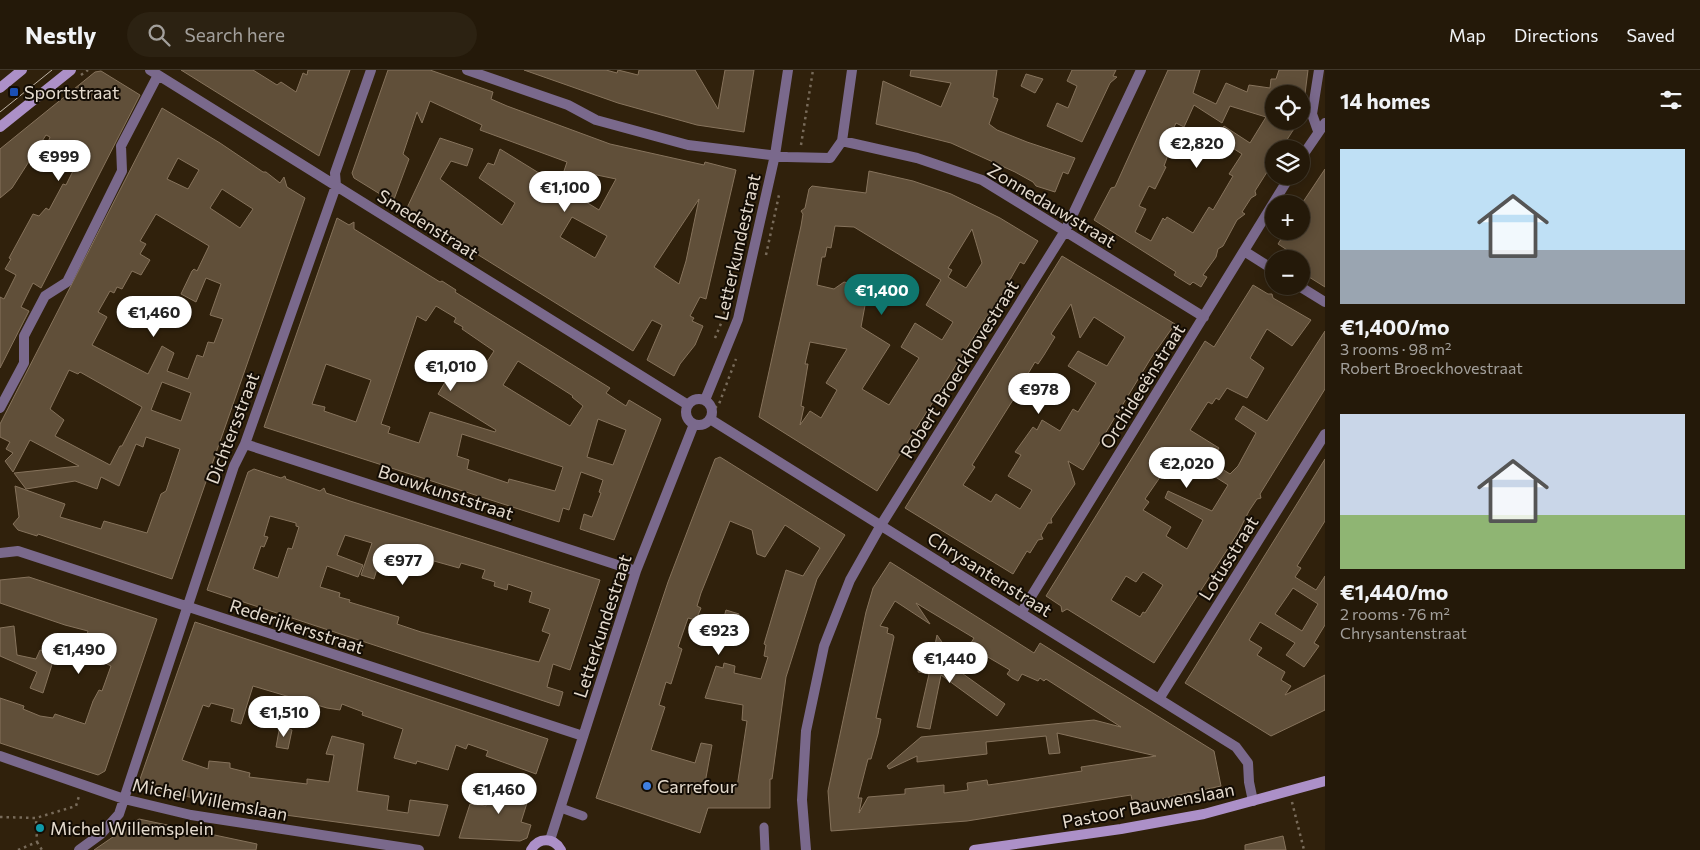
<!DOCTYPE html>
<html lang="en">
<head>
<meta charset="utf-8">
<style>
  body { margin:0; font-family:Commissioner,sans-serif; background:#2c2212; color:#f1f3f6; height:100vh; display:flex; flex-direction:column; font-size:19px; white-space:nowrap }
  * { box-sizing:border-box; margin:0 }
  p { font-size:16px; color:#a3a09c }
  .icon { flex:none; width:28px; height:28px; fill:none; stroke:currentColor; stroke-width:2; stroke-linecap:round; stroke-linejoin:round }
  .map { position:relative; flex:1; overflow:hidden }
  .details { display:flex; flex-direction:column; background:#241909; width:375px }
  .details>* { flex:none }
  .controls { position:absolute; left:1265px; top:15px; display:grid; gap:10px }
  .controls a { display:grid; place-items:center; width:45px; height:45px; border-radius:50%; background:#241909; box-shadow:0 2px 12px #0003,0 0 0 1px #41382a; font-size:25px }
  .price { position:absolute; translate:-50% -42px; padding:0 11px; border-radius:18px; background:#fff; color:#222; font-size:16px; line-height:32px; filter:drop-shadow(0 1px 2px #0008) }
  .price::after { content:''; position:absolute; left:50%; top:30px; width:15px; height:11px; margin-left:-8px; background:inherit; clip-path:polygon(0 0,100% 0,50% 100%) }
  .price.selected { background:#0f766e; color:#fff }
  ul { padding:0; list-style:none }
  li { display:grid; align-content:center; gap:10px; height:265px; padding:0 15px }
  li span { display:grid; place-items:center; height:155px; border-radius:0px; color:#555 }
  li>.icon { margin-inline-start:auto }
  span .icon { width:90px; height:90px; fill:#fffc; stroke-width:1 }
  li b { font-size:21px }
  h2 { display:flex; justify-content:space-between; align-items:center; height:60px; padding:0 15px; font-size:21px }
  header { display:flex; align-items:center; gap:30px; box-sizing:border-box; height:70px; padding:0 25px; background:#241909; border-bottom:1px solid #41382a }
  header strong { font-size:24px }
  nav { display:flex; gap:28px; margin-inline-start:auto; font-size:18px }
  .search { width:350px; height:45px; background:#2c2212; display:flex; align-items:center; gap:12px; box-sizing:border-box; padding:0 18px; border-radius:28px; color:#a3a09c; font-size:19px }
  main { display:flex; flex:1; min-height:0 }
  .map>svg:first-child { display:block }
  .building { fill:#604f39; stroke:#86735c; fill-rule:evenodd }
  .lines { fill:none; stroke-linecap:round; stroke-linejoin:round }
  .path { stroke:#786b5a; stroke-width:2.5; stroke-dasharray:2.5 4; stroke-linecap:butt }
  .lane { stroke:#7a698c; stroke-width:9 }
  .street { stroke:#7a698c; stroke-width:10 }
  .secondary { stroke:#ac90c8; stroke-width:10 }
  .tram { stroke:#beb3a5; stroke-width:1 }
  .transit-dot { fill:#1a4fb4; stroke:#130c04; stroke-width:2 }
  .shop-dot { fill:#3f7fe0; stroke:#130c04; stroke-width:2 }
  .culture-dot { fill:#0f9aa8; stroke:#130c04; stroke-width:2 }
  .labels { text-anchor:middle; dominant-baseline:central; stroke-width:4; stroke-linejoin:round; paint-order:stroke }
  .poi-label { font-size:18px; fill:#e5dbce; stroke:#130c04; text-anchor:start }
  .street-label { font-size:18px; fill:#e5dbce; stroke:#130c04 }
</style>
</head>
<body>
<header>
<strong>Nestly</strong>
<div class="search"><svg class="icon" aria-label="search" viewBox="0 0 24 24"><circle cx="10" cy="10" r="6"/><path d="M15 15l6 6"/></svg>Search here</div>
<nav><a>Map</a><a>Directions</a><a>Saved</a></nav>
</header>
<main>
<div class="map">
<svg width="1325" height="780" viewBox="0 0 1325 780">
  <rect width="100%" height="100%" fill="#30210c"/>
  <path class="building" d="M181 0H253L277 15 281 12 296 22 303 3 307 5 308 0H350L319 86Z
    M388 0H430L493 22 491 29 507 36 610 74 704 95 705 92 736 100 706 229 700 227 690 246 694 248 692 251 703 256 695 275 680 294 674 306 647 290 662 255 652 250 633 281 406 140 440 68 473 79 467 96 451 91 440 109 502 155 515 133 479 108 488 93 494 95 500 79 599 140 616 109 592 104 590 110 564 101 567 92 480 60 482 55 430 31 422 53 417 42 403 84 409 89 393 132 354 108 352 103ZM699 129 686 191 679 214 654 197ZM572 147 607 166 595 188 560 167Z
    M524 0H606L617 3 618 0 638 5 639 0H695L718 39 725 0H754L744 62 697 55 618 33Z
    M911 0H997L993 27 998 29 989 54 997 60 1027 72 1075 88 1068 104 1063 102 1055 122 1036 116 1033 112 1015 102 951 73 876 54 883 11 941 37 951 13 910 6Z
    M1072 0H1116L1113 6 1117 7 1110 13 1082 72 1047 56 1057 33 1068 38 1077 16 1067 11Z
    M1168 0H1200L1193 23 1216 34 1226 13 1247 22 1249 15 1270 18 1271 9H1276L1279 0H1308L1305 24H1274V51H1299L1281 79H1274V91L1255 121 1256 125 1251 128 1242 142 1245 144 1237 150 1223 176 1218 179 1216 187 1203 205 1207 207 1201 217 1193 212 1190 215 1174 205 1176 202 1094 150 1111 118 1115 117ZM1194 35 1222 53 1230 36 1266 47 1250 73 1224 56 1217 68 1242 84 1229 104 1233 106 1213 140 1209 137 1193 163 1167 147 1165 150 1163 148 1151 171 1135 162 1146 139 1139 136 1149 116 1155 119 1166 97 1164 96 1168 85 1165 84 1170 74 1167 73 1176 53 1184 57Z
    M101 1 140 25 41 218 33 213 21 237 29 241 0 298V227L4 229 16 205 5 199 11 189 9 188 33 144 39 146 46 138 49 140 63 114 66 115 82 83 66 75 40 95 50 67 46 65 12 118 0 128V79L95 2Z
    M1026 4 1043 9 1035 23 1021 16Z
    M162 38 220 73 263 102H266L280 113 284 107 287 117 305 128 172 509 38 464 37 466 18 460 13 454 19 447 15 416 65 434 60 447 101 459 104 451 147 463 161 424 166 421 180 379 146 367 143 377 136 374 119 416 101 407 97 419 75 411 26 419 14 403 79 396 30 370 13 402 5 391 13 383 6 379 10 372 0 367V354ZM178 88 199 100 188 119 167 109ZM222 119 253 139 240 158 210 138ZM156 144 209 176 197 201 194 199 192 201 181 224 196 232 206 208 221 214 210 245 223 249 214 273 208 272 203 287 197 285 188 309 167 301 174 283 162 276 148 304 92 275 107 247 98 242 110 221 114 223 117 217 122 219 132 201 141 205 150 190 140 184 146 174 140 171ZM69 300 78 304 80 302 142 337 122 376H120L110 395 55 366 64 350 50 339ZM162 312 191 323 181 351 151 340Z
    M1325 99V217L1301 202V189L1278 174 1286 161H1301V135Z
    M869 101 913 111 951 124 1000 148 1038 171 1024 194 1020 192 989 247 987 246 877 421 759 347 801 156 803 144 801 141 805 138 809 119 812 116 866 123ZM835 156 854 157 941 210 926 235 953 252 942 270 915 253 901 277 919 288 889 335 862 319 890 275 861 257 866 230 874 231 878 214 866 211 865 217 844 212 834 219 817 215 822 187H825L827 177 831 178ZM972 159 982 193 966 218 948 207 952 200 948 198ZM810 272 847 279 826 313 837 320 821 348 810 341 800 355 804 337 801 336 808 294H805Z
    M337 148 349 155 354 152V159L440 212 442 211 456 220 455 222 610 318 606 323 626 336 629 330 661 349 614 470 580 459 584 444 592 447 601 423 599 422 603 410 581 402 569 440 563 438 559 452 264 357ZM436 236 456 248 454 252 463 257 462 259 494 281 481 301 460 287 438 324 496 360 495 362 430 342 419 373 388 363 390 357 381 354 417 246 426 251ZM518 291 573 326 572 327 583 336 570 356 503 315ZM326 294 371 310 356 352 324 341 325 337 312 334ZM598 349 626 360 613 395 587 387ZM462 364 563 397 555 421 509 409 508 413 467 399 469 390 457 386Z
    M1062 186 1175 254 1151 288 1083 400 1068 391 1075 414 1051 449 1052 453H1048L1041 465 1043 469 1038 470 1030 483 1027 481 1013 504 905 438ZM1071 234 1080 268 1094 247 1125 267 1107 296 1078 281 1068 296 1096 313 1078 342 1073 339 1060 361 1042 350 1037 360 1033 357 1015 382 1021 385 1008 406 1032 420 1020 439 996 424 991 432 963 415 975 397 972 395 1018 322 1023 324 1029 315 1023 312 1035 292 1038 294 1044 285 1055 267 1051 264Z
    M1253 215 1268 224H1272L1273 228 1311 250 1292 276 1267 259 1250 288 1264 298 1247 328 1227 318 1219 330 1216 328 1212 334 1208 332 1190 360 1219 378 1211 392 1230 404 1238 396 1256 363 1235 349 1243 336 1267 351 1325 261V319L1260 424 1261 428 1257 429 1249 441 1238 463 1154 593 1067 539 1062 542 1061 536 1046 526 1205 271 1214 277ZM1186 398 1202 407 1206 401 1228 415 1212 441 1168 421 1165 428 1203 450 1187 479 1166 466 1171 457 1143 440 1149 432 1145 429 1165 400 1180 409ZM1143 502 1163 515 1145 543 1143 542 1140 547 1111 530 1126 506 1136 512Z
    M720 387 845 465 817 509 786 607 772 709H770V738H708L700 763 596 728 668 512 715 389ZM730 451 752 460 757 484 765 487 785 455 820 478 803 506 786 500 764 574 766 575 764 586 768 587 761 609 734 603 735 596 724 593 723 598 716 596 705 628 743 635 742 650 747 651 737 717 705 713 712 675 701 673 695 693 651 680 665 637 659 635 666 612 671 614 682 579 678 577 688 548 696 550 701 538 697 536 701 523Z
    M1325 389V451L1297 496 1301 498 1295 507 1316 520 1325 506V555L1314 573 1319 576 1304 597 1286 585 1295 573 1260 552 1249 570 1262 578 1257 585 1285 602 1281 610 1291 616 1285 625 1325 605V640L1271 666 1185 613ZM1293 518 1318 534 1302 561 1275 544Z
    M254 399 281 408 285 406 286 409 320 421 324 418 326 423 350 431 600 510 570 600 553 594 547 617 563 622 559 636 207 520 248 402ZM270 446 296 453V456L299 457 292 479 288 478 278 508 253 499 261 476 264 477 268 467 264 466ZM345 465 372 473 361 505 374 509 383 479 395 483 397 476 423 484 420 491 433 495 434 491 459 498 461 493 485 500 482 508 495 512 494 516 507 520 508 514 532 522 529 532 550 539 542 561 550 564 539 592 421 562 397 554 399 547 349 532 350 530 339 527 340 523 320 517 327 496 358 507 363 495 337 485Z
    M890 492 1034 583 1040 573 1214 681 1221 716 1133 735 1131 725 967 751 831 761 828 721 866 542 873 518ZM895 531 930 554 916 533 974 568 969 576 1010 600 1007 604 1012 608 1018 611 1022 604 1038 611 1040 608 1044 611 1046 609 1121 657 1094 650 921 667 887 696 889 699 917 686V692L987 684 986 672 1046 666 1049 684 1060 683 1057 663 1156 686 1081 697 1082 701 1016 711 988 715 987 710 967 713 968 720 944 723V715L905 719V724L868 727 859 743 862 728H858L868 689H871L878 664 881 649 876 648 894 567 893 565 887 563 888 558 880 556Z
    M29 507 157 549 105 701 98 705 0 673V628L24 636 23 639 40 646 53 648 55 644 85 654 93 631 99 620 102 621 111 596 105 593 106 589 82 583 88 561 65 555 0 533V510Z
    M726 540 739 544 734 562 721 558Z
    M195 552 548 669 536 704 486 686 488 681 468 674 466 679 456 675 448 700 417 691 416 694 394 688 403 659 362 645 363 642 342 634 340 640 327 638 253 616 241 654 231 651 234 639 211 633 209 637 203 635 182 690 208 699 209 691 230 693V698L250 703 249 707 307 714V709L329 712 334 685 326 684 332 666 364 674 357 721 389 726 387 740 408 743 410 730 448 735 439 766 256 741 142 717 139 712Z
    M14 556 17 585 36 589 40 580 55 585 43 623 30 618 37 602 0 586V558Z
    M937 565 961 599 959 601 1005 634 997 646 941 605 930 659 917 657 929 604 918 602 920 589 922 587 932 589Z
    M280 655 292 660 288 679 276 677Z
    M500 709 532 717 521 752 531 755 527 768 520 771 459 768 470 734 486 736 487 728 490 729Z
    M139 749 257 774 256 780H94Z
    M1283 766 1286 780H1245V775Z"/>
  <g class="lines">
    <path class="path" d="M81 5 88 0
      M801 75 813 0
      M766 185 779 125
      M715 268 722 251 753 124
      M715 338 719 334 736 289
      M1292 732 1304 780
      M0 747 36 748 76 736 79 726
      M37 772 42 780
      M18 780 37 772 36 749"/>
    <path class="lane" d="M561 738 583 746
      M764 757 765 780"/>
    <path class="street" d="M150 0 688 335
      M467 0 568 35 596 50 688 75 787 87 830 88 842 71 852 0
      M1318 61 1312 44 1319 0
      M842 71 917 88 982 110 1204 247
      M1301 88 1325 53
      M1244 181 1274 200
      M1299 216 1325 232
      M686 342a13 13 0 1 1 26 0a13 13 0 1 1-26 0Z
      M705 330 738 249 775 85 788 0
      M0 338 24 293V266L45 226 67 212 122 101 121 76 158 5
      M710 349 1236 677 1248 693 1249 712 1253 731
      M245 374 636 501
      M0 483 18 481 583 666
      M1021 543 1290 106
      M1159 629 1325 364
      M0 686 124 729 191 745 419 780
      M550 770 636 501 694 354
      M79 780 101 764 119 744 234 396 245 374 336 116 335 103 371 0
      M806 780 802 730 806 661 824 576 850 510 881 455 1065 161 1141 0"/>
    <path class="secondary" d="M0 18 22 0
      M0 57 71 0
      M531 780C538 767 554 767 561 780
      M974 780 1121 759 1204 744 1325 711"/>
    <path class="tram" d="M0 42 52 0"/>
  </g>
  <rect class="transit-dot" x="9" y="17" width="10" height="10" rx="2.5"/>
  <circle class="shop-dot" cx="647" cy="716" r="5"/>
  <circle class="culture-dot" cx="40" cy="758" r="5"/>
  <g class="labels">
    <g class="poi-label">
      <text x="24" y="22">Sportstraat</text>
      <text x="657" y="716">Carrefour</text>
      <text x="50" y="758">Michel Willemsplein</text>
    </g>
    <g class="street-label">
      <text transform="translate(1052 135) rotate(31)">Zonnedauwstraat</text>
      <text transform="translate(428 154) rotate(32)">Smedenstraat</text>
      <text transform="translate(737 177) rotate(-77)">Letterkundestraat</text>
      <text transform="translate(959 299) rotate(-58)">Robert Broeckhovestraat</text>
      <text transform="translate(1142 316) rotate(-58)">Orchideeënstraat</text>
      <text transform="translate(232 358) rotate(-69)">Dichtersstraat</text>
      <text transform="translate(446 422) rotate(18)">Bouwkunststraat</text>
      <text transform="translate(1228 488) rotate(-58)">Lotusstraat</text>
      <text transform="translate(990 504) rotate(32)">Chrysantenstraat</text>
      <text transform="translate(297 556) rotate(18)">Rederijkersstraat</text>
      <text transform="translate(602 556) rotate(-72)">Letterkundestraat</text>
      <text transform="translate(210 729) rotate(11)">Michel Willemslaan</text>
      <text transform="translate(1148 735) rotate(-11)">Pastoor Bauwenslaan</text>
    </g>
  </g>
</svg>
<div class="controls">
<a><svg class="icon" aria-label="locate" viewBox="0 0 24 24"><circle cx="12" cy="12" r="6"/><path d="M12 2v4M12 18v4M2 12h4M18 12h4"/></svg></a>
<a><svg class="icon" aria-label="layers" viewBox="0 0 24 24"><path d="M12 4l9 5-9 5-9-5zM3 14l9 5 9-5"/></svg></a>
<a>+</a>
<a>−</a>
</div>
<b class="price" style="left:1197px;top:99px">€2,820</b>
<b class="price" style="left:59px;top:112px">€999</b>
<b class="price" style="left:565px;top:143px">€1,100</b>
<b class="price selected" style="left:882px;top:246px">€1,400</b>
<b class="price" style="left:154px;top:268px">€1,460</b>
<b class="price" style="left:451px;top:322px">€1,010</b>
<b class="price" style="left:1039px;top:345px">€978</b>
<b class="price" style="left:1187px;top:419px">€2,020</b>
<b class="price" style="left:403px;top:516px">€977</b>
<b class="price" style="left:719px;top:586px">€923</b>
<b class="price" style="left:79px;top:605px">€1,490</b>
<b class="price" style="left:950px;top:614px">€1,440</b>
<b class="price" style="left:284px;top:668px">€1,510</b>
<b class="price" style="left:499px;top:745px">€1,460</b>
</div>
<section class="details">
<h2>14 homes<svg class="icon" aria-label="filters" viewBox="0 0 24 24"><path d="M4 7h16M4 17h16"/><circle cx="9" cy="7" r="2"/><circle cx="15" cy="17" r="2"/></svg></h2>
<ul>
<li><span style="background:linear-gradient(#bfe0f5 65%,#9aa5b1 0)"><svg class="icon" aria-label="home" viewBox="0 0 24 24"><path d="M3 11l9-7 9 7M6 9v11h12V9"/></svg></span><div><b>€1,400/mo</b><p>3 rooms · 98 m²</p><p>Robert Broeckhovestraat</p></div></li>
<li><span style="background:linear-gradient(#c9d6e8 65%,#8fb573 0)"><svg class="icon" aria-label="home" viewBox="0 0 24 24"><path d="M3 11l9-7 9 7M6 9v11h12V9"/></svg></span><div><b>€1,440/mo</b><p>2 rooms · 76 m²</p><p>Chrysantenstraat</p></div></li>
</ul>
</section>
</main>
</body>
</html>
